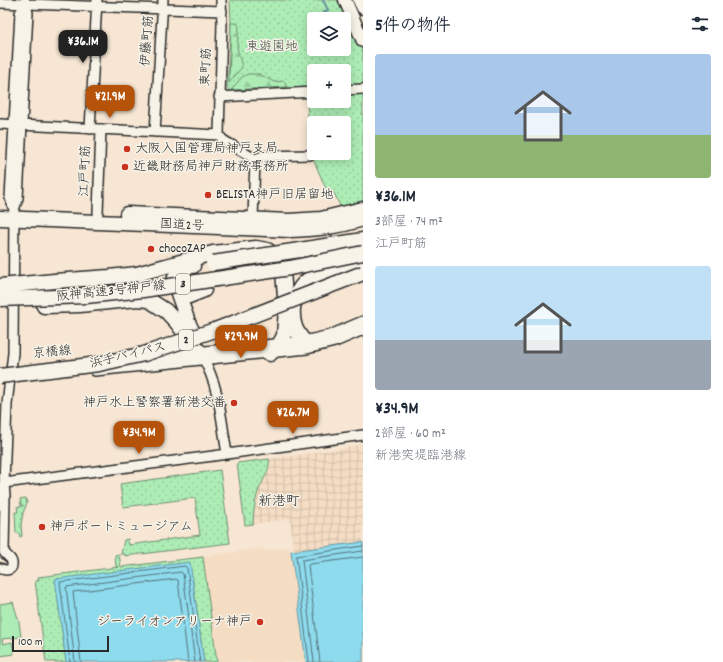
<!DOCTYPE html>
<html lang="ja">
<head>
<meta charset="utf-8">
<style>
  body { margin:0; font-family:Dekko,"Klee One",sans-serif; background:#f2f2f3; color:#1f2937; height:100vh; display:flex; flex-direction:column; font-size:15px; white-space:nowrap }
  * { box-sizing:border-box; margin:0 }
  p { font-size:13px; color:#747a83 }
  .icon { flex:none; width:22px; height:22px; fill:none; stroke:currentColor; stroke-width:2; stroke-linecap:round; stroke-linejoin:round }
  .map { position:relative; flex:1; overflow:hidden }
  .panel { display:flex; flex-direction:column; background:#fff; width:360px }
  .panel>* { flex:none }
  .buttons { position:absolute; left:307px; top:12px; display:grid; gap:8px }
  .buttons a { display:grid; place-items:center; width:44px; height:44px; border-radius:4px; background:#fff; box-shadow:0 2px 10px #0003; font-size:20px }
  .scale { position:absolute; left:12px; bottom:10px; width:97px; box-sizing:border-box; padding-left:4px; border:2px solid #2b2b2b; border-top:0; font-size:11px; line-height:14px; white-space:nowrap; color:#2b2b2b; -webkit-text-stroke:3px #f7f3e8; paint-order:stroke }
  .price { position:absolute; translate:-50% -34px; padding:0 9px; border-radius:8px; background:#b45309; color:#fff; font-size:13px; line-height:26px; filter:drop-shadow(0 1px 2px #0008) }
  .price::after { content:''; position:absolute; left:50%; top:24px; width:12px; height:9px; margin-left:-6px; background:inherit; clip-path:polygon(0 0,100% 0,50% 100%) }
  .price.selected { background:#222; color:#fff }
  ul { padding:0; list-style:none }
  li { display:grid; align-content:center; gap:8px; height:212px; padding:0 12px }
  li span { display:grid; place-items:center; height:124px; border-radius:4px; color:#555 }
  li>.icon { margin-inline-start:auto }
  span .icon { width:72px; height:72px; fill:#fffc; stroke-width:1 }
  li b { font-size:17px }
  h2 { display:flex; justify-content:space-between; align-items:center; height:48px; padding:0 12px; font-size:17px }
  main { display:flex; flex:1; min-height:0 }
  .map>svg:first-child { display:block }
  .built { fill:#f5ddc4 }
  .industrial { fill:url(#industrial-grid) }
  .grass { fill:url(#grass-dots); stroke:#6c8c70; fill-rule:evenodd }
  .forest { fill:url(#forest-firs); stroke:#6c8c70 }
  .garden { fill:#adedb5; stroke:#6c8c70 }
  .water { fill:#8edbed; stroke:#66959f }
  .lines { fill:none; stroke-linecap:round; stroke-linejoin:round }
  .shore { stroke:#537179; stroke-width:1 }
  .stream { stroke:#66959f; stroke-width:2 }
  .minor-casing { stroke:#2b2b2b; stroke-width:12 }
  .major-casing { stroke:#2b2b2b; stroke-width:15 }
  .highway-casing { stroke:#2b2b2b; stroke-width:17 }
  .minor { stroke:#f7f3e8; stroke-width:9 }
  .major { stroke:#f7f3e8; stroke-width:12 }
  .highway { stroke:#f7f3e8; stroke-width:14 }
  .highway-bridge-casing { stroke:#2b2b2b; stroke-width:17; stroke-linecap:butt }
  .highway-bridge { stroke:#f7f3e8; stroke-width:14 }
  .poi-dot { fill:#c8321e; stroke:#f7f3e8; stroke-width:1.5 }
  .labels { text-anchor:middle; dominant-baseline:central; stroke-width:3; stroke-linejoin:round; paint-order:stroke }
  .shield { fill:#f7f3e8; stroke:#686764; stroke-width:1 }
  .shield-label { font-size:12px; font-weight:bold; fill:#2b2b2b }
  .street-label { font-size:13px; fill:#2b2b2b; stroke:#f7f3e8 }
  .park-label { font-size:13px; fill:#455247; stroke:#f7f3e8 }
  .poi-label { font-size:13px; fill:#2b2b2b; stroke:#f7f3e8; text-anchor:start }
  .neighbourhood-label { font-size:14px; fill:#2b2b2b; stroke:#f7f3e8 }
</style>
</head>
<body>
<main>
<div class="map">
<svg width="363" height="662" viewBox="0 0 363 662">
  <defs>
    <pattern id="industrial-grid" width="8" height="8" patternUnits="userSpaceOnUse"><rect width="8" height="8" fill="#f5ddc4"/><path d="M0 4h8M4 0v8" fill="none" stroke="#d2bea9"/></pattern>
    <pattern id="grass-dots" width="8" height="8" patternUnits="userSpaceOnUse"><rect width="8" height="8" fill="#adedb5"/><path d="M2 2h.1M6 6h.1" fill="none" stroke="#95cb9c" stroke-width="1.8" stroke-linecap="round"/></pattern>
    <pattern id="forest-firs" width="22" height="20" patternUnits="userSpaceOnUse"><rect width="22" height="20" fill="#adedb5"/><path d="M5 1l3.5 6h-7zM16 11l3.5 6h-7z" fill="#95cb9c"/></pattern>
  </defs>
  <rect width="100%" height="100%" fill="#f6e6d3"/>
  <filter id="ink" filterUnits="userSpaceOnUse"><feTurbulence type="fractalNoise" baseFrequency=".025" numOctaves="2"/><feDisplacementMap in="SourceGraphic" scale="8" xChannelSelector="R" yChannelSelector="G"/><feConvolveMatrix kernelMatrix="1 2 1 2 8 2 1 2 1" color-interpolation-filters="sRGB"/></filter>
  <g filter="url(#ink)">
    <path class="built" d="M290 547 306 662H204L190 558 263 548 264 551Z"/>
    <path class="industrial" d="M363 444V542L294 551 290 519 253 524V516L258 493 270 467 269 459 340 449Z"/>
    <path class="grass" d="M230 0H341L363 52V203L342 210 334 193 326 189 310 151 307 100 305 88 230 92 227 87 231 21ZM314 19H344V49H314ZM314 71H344V101H314ZM314 123H344V153H314Z
      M269 459C271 471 262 480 258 492 255 502 253 513 253 524L245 525 237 463Z
      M220 470 230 543 125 556V554H121L124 540 128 539 129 545 200 535 195 498 123 507 120 484Z
      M119 554 121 567 203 557 217 662H204L192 575 57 592 66 662H46L35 581 39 580 38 577 119 567H116L115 555Z"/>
    <path class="forest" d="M231 23H235L238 24 239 27 237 47 242 67 229 83Z
      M248 74H259L274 82 284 81 287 87 231 90 242 77Z"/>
    <path class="garden" d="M26 498 27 503 23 513 21 525 22 536 20 537 19 533H16L15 512H18L17 507 23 506V505H21L20 499Z
      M13 602 19 622 21 637 2 639 3 644 12 642 14 654 0 656V604Z"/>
    <path class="water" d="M363 542V662H306L291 551Z
      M190 562 204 662H66L55 579Z"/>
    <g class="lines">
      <path class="shore" d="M70 662 60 582 185 566 187 568 200 662
        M75 662 66 587 181 572 183 574 195 662
        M81 662 73 592 176 579 178 580 188 662
        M309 662 296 556 363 546
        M314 662 302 560 363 551
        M320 662 308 565 310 564 363 557"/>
      <path class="stream" d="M323 0 328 10 324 12 327 19"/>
      <g class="minor-casing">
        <path id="minor" d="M0 3 222 11
          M25 4 20 13 10 198 14 210 13 353 7 404 4 483 213 456 363 435
          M344 90 363 89
          M219 97 314 92
          M0 124 219 135
          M90 129 97 0
          M155 132 163 0
          M219 135 222 23 221 0
          M219 135 223 140 255 159 253 219
          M255 159 263 156 310 155
          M14 210 18 198 28 13 25 1
          M98 213 101 129
          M202 356C220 388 221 418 227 454
          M147 357 304 341 330 335 363 321
          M95 371 307 349 335 342 363 330
          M0 505V496L4 483 5 496 4 552C6 556 12 558 12 563 13 571 5 571 0 568"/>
      </g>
      <g class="major-casing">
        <path id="major" d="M345 0 363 41
          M359 0 363 8"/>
      </g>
      <g class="highway-casing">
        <path id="highway" d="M127 214 289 221 321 219 363 209
          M0 218 290 230C317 229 338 227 363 219
          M300 250 363 240
          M193 266C183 268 175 271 174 282L188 322 195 337
          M55 281 109 277 137 274 213 253 256 248 267 250 275 255 282 265 283 271 286 310 284 335
          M189 296 204 290
          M44 306 80 305 137 299 149 300 166 311 178 324 192 344 201 353
          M304 341C295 331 292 322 293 308 298 270 333 270 363 261
          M270 354 279 345 288 328"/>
      </g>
      <use href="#minor" class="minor"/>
      <use href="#major" class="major"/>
      <use href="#highway" class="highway"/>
      <g class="highway-bridge-casing">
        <path id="highway-bridge" d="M213 263 300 250
          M0 286 55 281
          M0 299 86 296 143 290 290 268 363 253
          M0 376 99 364 144 354 215 330 363 273"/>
      </g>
      <use href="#highway-bridge" class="highway-bridge"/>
    </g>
  </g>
  <g class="poi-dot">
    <circle cx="127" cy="149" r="4"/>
    <circle cx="125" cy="167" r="4"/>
    <circle cx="208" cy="195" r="4"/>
    <circle cx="151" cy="249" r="4"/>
    <circle cx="234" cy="403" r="4"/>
    <circle cx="42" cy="527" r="4"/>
    <circle cx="260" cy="622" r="4"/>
  </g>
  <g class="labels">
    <g class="shield">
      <rect x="176" y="274" width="14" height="20" rx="3"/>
      <rect x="179" y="330" width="14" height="20" rx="3"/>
    </g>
    <g class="shield-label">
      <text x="183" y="284">3</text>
      <text x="186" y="340">2</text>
    </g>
    <g class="street-label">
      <text transform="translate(148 41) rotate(-86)">伊藤町筋</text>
      <text transform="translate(207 67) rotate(-88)">東町筋</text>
      <text transform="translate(86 171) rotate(-88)">江戸町筋</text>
      <text transform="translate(182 226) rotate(3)">国道2号</text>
      <text transform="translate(111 292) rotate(-6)">阪神高速3号神戸線</text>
      <text transform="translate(52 353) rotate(-5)">京橋線</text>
      <text transform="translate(128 356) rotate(-13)">浜手バイパス</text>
    </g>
    <g class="park-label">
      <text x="272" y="47">東遊園地</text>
    </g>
    <g class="poi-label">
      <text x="135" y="149">大阪入国管理局神戸支局</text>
      <text x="133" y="167">近畿財務局神戸財務事務所</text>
      <text x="216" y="195">BELISTA神戸旧居留地</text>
      <text x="159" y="249">chocoZAP</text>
      <text x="226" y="403" text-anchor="end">神戸水上警察署新港交番</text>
      <text x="50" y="527">神戸ポートミュージアム</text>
      <text x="252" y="622" text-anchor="end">ジーライオンアリーナ神戸</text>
    </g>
    <g class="neighbourhood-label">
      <text x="279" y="502">新港町</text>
    </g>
  </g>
</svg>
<div class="buttons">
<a><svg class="icon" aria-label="layers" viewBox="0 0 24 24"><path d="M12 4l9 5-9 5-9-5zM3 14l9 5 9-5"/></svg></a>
<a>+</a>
<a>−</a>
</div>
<div class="scale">100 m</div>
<b class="price selected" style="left:83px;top:64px">¥36.1M</b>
<b class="price" style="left:110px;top:119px">¥21.9M</b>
<b class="price" style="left:241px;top:359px">¥29.9M</b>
<b class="price" style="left:293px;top:435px">¥26.7M</b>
<b class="price" style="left:139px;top:455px">¥34.9M</b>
</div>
<section class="panel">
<h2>5件の物件<svg class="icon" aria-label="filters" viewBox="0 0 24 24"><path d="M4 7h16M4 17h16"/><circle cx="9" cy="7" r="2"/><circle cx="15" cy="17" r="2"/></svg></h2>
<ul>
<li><span style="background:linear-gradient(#a9c7e8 65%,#8fb573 0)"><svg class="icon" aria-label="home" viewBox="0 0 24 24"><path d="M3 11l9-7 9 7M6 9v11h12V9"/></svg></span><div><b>¥36.1M</b><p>3部屋 · 74 m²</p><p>江戸町筋</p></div></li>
<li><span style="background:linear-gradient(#bfe0f5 60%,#9aa5b1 0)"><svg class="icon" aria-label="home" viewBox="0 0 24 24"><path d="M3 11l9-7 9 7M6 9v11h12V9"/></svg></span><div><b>¥34.9M</b><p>2部屋 · 60 m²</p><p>新港突堤臨港線</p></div></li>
</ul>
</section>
</main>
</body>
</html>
